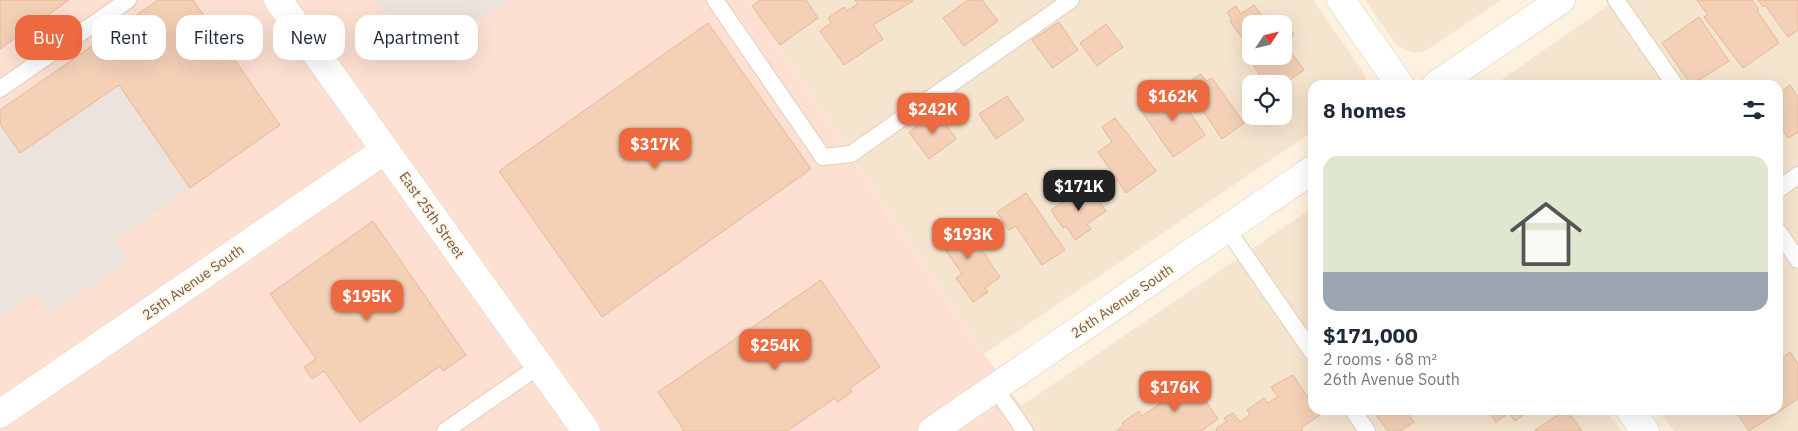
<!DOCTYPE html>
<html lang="en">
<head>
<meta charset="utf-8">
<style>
  body { margin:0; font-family:"IBM Plex Sans",sans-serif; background:#f6f6f7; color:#1f2937; height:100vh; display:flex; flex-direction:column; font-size:19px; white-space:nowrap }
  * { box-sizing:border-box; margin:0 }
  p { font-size:16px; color:#747a83 }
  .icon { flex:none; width:28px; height:28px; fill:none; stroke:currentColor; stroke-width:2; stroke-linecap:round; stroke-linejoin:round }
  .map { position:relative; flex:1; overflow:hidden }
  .sheet { position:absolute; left:1308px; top:80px; width:475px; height:335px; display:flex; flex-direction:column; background:#fff; border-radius:15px; box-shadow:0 5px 20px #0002 }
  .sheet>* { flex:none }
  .guide { position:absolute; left:15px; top:15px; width:475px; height:45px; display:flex; gap:10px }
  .needle { width:32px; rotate:55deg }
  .buttons { position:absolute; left:1242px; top:15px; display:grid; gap:10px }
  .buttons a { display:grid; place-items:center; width:50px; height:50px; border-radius:10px; background:#fff; box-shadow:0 5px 20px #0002; font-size:25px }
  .price { position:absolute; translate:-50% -42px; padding:0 11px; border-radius:10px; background:#ed693f; color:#fff; font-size:16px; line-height:32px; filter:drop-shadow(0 1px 2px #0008) }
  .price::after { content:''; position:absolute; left:50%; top:30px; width:15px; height:11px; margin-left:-8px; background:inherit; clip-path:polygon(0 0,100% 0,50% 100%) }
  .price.selected { background:#222; color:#fff }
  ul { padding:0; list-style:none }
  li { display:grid; align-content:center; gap:10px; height:265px; padding:0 15px }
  li span { display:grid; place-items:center; height:155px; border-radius:15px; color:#555 }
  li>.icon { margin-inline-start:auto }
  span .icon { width:90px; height:90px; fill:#fffc; stroke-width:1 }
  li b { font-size:21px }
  h2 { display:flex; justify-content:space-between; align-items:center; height:60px; padding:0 15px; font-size:21px }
  .chip { padding:0 18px; border-radius:15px; background:#fff; box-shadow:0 5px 20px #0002; font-size:18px; line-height:45px }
  .chip.selected { background:#ed693f; color:#fff }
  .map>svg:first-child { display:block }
  .residential { fill:#f5e4ce; fill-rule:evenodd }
  .commercial { fill:#fee0d2 }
  .industrial { fill:#ebe3dc }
  .building { fill:#f3d0b6; stroke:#e7b696; fill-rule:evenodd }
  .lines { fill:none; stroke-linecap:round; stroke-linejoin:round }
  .service-casing { stroke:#e1cebb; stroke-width:18 }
  .minor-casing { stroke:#e1cebb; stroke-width:29 }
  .tertiary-casing { stroke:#e1cebb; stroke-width:29 }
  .service { stroke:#fff; stroke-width:16 }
  .minor { stroke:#fff; stroke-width:28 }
  .tertiary { stroke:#fff; stroke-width:28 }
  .labels { text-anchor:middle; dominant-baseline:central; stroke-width:4; stroke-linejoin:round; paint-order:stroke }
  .street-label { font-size:14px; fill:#745746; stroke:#fff6e6 }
</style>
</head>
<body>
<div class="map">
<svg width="1798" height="431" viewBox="0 0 1798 431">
  <rect width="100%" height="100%" fill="#fdf2df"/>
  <path class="residential" d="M746 0H1313L1366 76 1365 85H1312V132L984 354ZM1251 24H1284V56H1251ZM1251 84H1284V116H1251Z
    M1365 0H1501L1427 50 1413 53 1397 46Z
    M1616 0H1798V431H1674L1659 410H1778V85H1494Z
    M1312 208V410H1606L1621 431H1039L1021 406Z"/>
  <path class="commercial" d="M0 0H746L984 354 1039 431H0Z"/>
  <path class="industrial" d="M375 0H509L419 61Z
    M119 85 190 188 115 241 129 261 49 314 34 293 0 317V124L20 153Z"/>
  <path class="building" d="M0 0H69L0 49Z
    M158 0H193L280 125 190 188 119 85 20 153 0 124V110Z
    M760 0H806L818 18 780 45 752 6Z
    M855 0 913 1 873 25 883 39 844 65 820 31 831 23 828 18 844 7 847 11 858 4Z
    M968 0H982L998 21 964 46 943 18Z
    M1697 0H1752L1759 10 1757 11 1779 43 1743 68 1704 17 1708 15Z
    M1758 0H1798V30L1788 37 1765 5 1763 7Z
    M1254 5 1265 21 1273 15 1277 22 1285 21 1294 35 1284 42 1304 70 1284 84H1266L1242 49 1247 45 1230 21 1232 20 1227 12 1236 6 1241 14ZM1251 24H1284V56H1251Z
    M1699 17 1729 61 1691 85 1662 43Z
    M1059 22 1078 50 1052 68 1032 40Z
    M708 23 811 169 602 317 499 171Z
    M1106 24 1123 47 1097 66 1080 43Z
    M1201 74 1206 81 1212 78 1244 123 1222 139 1185 84Z
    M1790 85 1798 97V132L1788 138 1778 123V94Z
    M1173 87 1205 135 1173 157 1140 109Z
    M1007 96 1024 120 996 139 979 114Z
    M937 112 956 139 929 159 909 132Z
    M1115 118 1156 171 1126 193 1098 152 1112 142 1102 127Z
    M1088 185 1106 211 1087 224 1091 229 1075 240 1066 226 1063 228 1051 210Z
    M1026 193 1065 250 1042 265 1016 226 1009 230 997 212Z
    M961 219 1000 277 985 288 988 292 973 302 956 278 962 274 936 236Z
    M373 221 466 355 443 371 440 366 360 422 324 371 312 379 304 367 316 359 270 294Z
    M821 280 880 367 850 388 852 392 838 402 835 398 787 431H682L684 430 658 392Z
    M1790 352 1798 364V399L1749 431 1735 410H1778V361Z
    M1293 375 1312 404V410H1317L1320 415 1301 428 1303 431H1217L1216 429 1227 421 1224 418 1233 413 1240 422 1250 415 1247 410 1264 398 1268 403 1278 397 1271 387Z
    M1191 379 1218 419 1201 431H1116L1124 425 1122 423 1139 411 1142 416 1164 401 1161 396 1177 384 1179 387Z
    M1372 410H1405L1414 422 1400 431H1388Z
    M1488 410H1530L1515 421 1509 413 1496 422Z
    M1565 410H1567L1582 431H1534Z"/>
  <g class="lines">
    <g class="service-casing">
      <path id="service" d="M715 0 823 157 851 154 1071 0
        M1616 0 1675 85
        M0 89 128 0
        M1778 190 1798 175
        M1227 229 1312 352
        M1778 231 1798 260
        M995 388 1025 431
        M1353 410 1367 431
        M445 431 539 366"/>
    </g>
    <g class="minor-casing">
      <path id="minor" d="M1341 0 1400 85
        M1630 410 1645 431
        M0 414 385 150"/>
    </g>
    <g class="tertiary-casing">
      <path id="tertiary" d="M278 0 586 431
        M1436 85 1561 0
        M932 431 1312 170"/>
    </g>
    <use href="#service" class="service"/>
    <use href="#minor" class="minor"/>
    <use href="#tertiary" class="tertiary"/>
  </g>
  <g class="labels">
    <g class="street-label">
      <text transform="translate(432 215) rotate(55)">East 25th Street</text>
      <text transform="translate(193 282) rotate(-35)">25th Avenue South</text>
      <text transform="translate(1122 301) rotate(-34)">26th Avenue South</text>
    </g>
  </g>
</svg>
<div class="buttons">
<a><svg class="needle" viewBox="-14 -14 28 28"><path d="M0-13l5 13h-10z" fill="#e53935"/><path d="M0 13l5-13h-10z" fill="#747a83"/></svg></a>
<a><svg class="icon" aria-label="locate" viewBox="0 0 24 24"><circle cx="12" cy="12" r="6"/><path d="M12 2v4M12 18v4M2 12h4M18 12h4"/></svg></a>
</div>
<b class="price" style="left:1173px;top:122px">$162K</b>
<b class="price" style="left:933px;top:135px">$242K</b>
<b class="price" style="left:655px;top:170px">$317K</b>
<b class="price selected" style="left:1079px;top:212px">$171K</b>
<b class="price" style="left:968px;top:260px">$193K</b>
<b class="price" style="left:367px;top:322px">$195K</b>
<b class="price" style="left:775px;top:371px">$254K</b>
<b class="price" style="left:1175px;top:413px">$176K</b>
<div class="guide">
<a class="chip selected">Buy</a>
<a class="chip">Rent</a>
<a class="chip">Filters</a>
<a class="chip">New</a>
<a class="chip">Apartment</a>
</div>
<section class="sheet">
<h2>8 homes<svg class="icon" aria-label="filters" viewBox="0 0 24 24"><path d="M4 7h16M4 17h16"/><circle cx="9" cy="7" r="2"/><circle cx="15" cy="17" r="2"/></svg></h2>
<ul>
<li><span style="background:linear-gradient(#dfe7d0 75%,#9aa5b1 0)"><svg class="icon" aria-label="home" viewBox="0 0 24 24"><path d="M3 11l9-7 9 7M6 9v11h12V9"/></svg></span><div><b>$171,000</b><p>2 rooms · 68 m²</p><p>26th Avenue South</p></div></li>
</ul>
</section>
</div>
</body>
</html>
